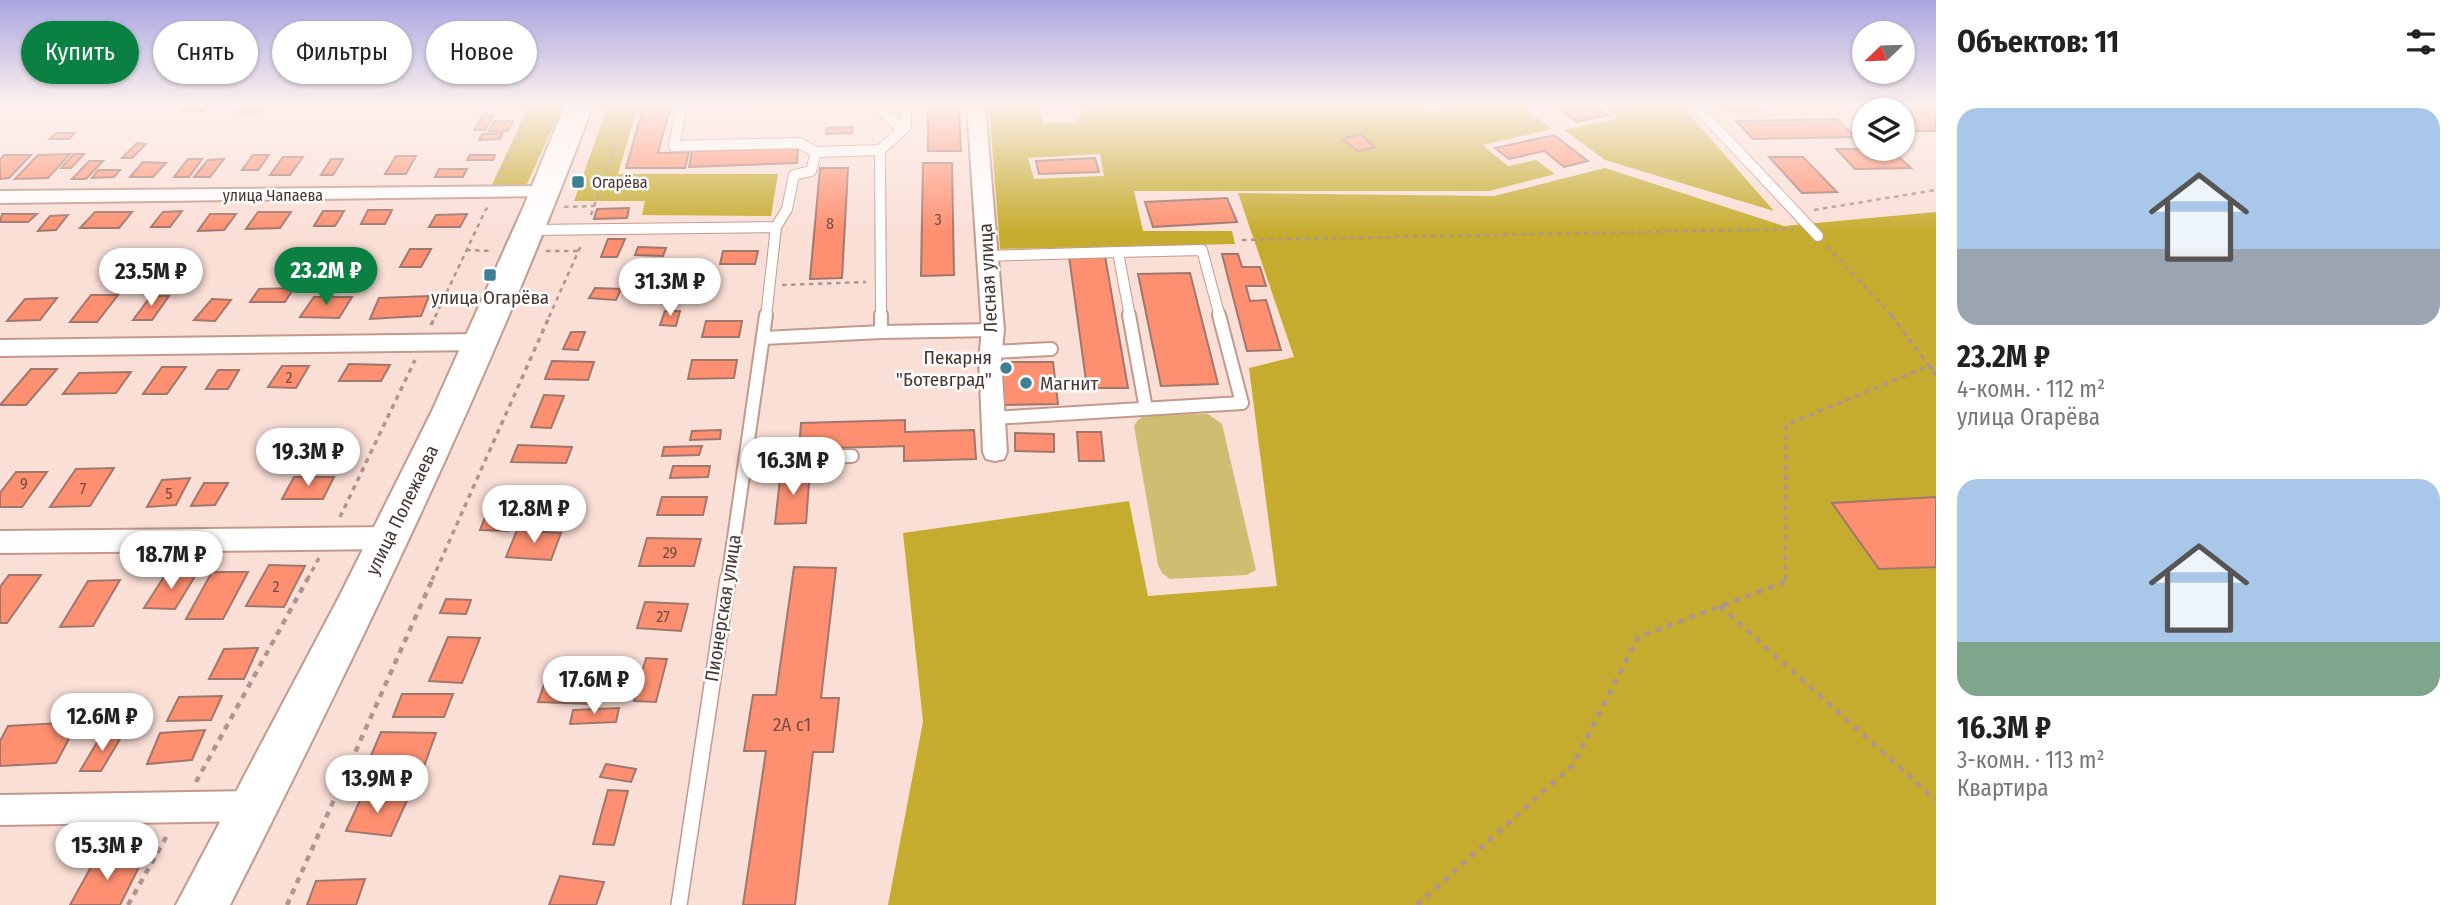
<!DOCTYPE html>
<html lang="ru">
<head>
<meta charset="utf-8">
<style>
  body { margin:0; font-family:"Fira Sans Condensed",sans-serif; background:#f6f6f6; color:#222; height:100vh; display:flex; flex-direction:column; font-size:26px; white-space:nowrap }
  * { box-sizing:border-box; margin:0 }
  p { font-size:23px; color:#767676 }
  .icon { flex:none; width:38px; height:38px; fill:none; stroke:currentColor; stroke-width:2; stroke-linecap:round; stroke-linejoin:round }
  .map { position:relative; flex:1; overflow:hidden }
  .drawer { display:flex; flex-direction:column; background:#fff; width:525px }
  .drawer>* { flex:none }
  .guide { position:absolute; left:21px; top:21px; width:665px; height:63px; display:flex; gap:14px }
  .needle { width:46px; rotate:247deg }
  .tools { position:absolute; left:1852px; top:21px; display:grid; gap:14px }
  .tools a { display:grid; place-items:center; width:63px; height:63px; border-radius:50%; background:#fff; box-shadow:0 2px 5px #0004; font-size:35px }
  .price { position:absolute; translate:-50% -60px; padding:0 16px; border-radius:24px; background:#fff; color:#222; font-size:23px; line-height:46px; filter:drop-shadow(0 2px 4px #0008) }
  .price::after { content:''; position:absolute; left:50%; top:42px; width:21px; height:16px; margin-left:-10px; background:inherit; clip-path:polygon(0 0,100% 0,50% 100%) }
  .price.on { background:#0b8043; color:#fff }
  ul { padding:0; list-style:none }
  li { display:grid; align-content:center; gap:14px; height:371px; padding:0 21px }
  li span { display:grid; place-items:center; height:217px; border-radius:21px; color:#555 }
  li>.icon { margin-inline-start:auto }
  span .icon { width:126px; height:126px; fill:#fffc; stroke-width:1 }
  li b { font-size:30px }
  h2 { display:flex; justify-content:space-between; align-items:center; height:84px; padding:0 21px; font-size:30px }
  .chip { padding:0 24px; border-radius:32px; background:#fff; box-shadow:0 2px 5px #0004; font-size:24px; line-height:63px }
  .chip.on { background:#0b8043; color:#fff }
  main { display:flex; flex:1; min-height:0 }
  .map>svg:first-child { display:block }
  .green { fill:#cfbe72 }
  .forest { fill:#c6ac2e; fill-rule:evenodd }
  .building { fill:#fe9071; stroke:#a0776c; stroke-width:2 }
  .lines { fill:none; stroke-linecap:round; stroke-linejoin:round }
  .service-far2-casing { stroke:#c3998d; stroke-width:12 }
  .service-far1-casing { stroke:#c3998d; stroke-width:16 }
  .service-casing { stroke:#c3998d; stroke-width:18 }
  .minor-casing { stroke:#c3998d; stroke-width:4 }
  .primary-casing { stroke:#c3998d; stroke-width:4 }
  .path-far2 { stroke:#ad9690; stroke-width:2.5; stroke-dasharray:4.5 4.5; stroke-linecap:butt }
  .path-far1 { stroke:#ad9690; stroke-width:3.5; stroke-dasharray:5 5; stroke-linecap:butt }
  .path { stroke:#ad9690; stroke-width:4.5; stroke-dasharray:6 6; stroke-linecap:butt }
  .service-far2 { stroke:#fff; stroke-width:10 }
  .service-far1 { stroke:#fff; stroke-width:12 }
  .service { stroke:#fff; stroke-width:15 }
  .minor { fill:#fff; fill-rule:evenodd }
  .primary { fill:#fff; fill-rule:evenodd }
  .poi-dot { fill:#3e8091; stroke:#fff; stroke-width:2.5 }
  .labels { text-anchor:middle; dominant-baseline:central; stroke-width:5; stroke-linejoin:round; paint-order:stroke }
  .far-poi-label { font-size:16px; fill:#463530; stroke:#fff; text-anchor:start }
  .far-street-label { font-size:16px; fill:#463530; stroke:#fff }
  .number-label { font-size:16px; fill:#744c40 }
  .street-label { font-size:19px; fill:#463530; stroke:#fff }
  .poi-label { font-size:19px; fill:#463530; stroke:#fff }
  .near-number-label { font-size:19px; fill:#744c40 }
</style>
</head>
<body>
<main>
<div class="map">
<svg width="1936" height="905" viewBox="0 0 1936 905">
  <rect width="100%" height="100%" fill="#fadfd7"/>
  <path class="green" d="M1208 414 1222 424 1256 570 1247 575 1170 579 1162 573 1158 565 1134 426 1138 420 1146 415Z"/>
  <path class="forest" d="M529 105H563L527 184 491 187Z
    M608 105H638L618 174H778L771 216 642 215 645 201H574Z
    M989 105H1038L1043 123H1074L1090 105H1420L1429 112 1459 105H1519L1552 129 1482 145 1508 166 1536 160 1555 174 1489 191H1134L1143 231H1232L1235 244 1000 249ZM1100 154 1104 176 1034 179 1028 158Z
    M1602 105H1681L1774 211 1605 160 1564 130 1620 118Z
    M1605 168 1784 226 1936 212V905H888L923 722 903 533 1129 501 1148 596 1277 586 1249 368 1294 357 1238 193 1494 196Z"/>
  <path class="building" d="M188 105H208L203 111H182Z
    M243 105H262L257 112H238Z
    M644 105H671L658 153 689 152 685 168H626Z
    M928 105H959L961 151H928Z
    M1562 105H1593L1607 115 1577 122 1563 111 1568 110Z
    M1722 105H1755L1761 111H1728Z
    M1887 105H1936V108H1890Z
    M1902 112H1936V131H1911L1902 123Z
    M483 115H493L485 130H474Z
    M1837 119 1855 137 1753 139 1736 121Z
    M494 121H513L508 131H489Z
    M853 127 852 133 826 134 827 128Z
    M56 133H75L69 139H50Z
    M503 133 500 139 479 140 482 134Z
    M1360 134 1375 147 1358 151 1343 139Z
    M1554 135 1588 161 1564 167 1544 151 1509 159 1495 148Z
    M137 143 146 144 132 158H122Z
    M798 148 797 163 689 167 692 151Z
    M1836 149H1890L1911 168 1855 169Z
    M70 154 48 178 15 179 38 155Z
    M74 154H84L71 168H61Z
    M4 155H31L9 178 0 179V160Z
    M253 155H269L258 170H242Z
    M470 155H495L493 160H467Z
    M396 156H416L406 174H385Z
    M283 157H303L290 175H270Z
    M1769 157H1803L1837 192 1802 193Z
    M1095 158 1099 172 1039 174 1036 161Z
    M188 159H202L189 177H174Z
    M224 159 210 177H194L208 160Z
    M331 159H343L333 175H321Z
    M89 161H103L86 179H72Z
    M143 162 166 163 153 177H130Z
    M923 163H952L954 275 921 276Z
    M820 168H848L842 278 810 279Z
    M439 169H467L463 177H435Z
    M98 170H120L114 177 92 178Z
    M1227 198 1237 222 1153 227 1145 202Z
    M629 208 627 218 594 219 597 209Z
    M368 210H392L385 224H361Z
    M182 211 170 227H151L163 212Z
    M323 211H344L335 226H314Z
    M95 212H132L119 228H80Z
    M258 212H291L280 228 246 229Z
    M2 214H37L28 222H0Z
    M210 214H236L224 230 198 231Z
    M467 214 460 227H429L436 215Z
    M68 215 56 230 38 231 50 216Z
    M608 239H625L617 257H601Z
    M638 247 666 248 663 256 635 255Z
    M410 249H431L421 267H400Z
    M723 251H758L755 264H720Z
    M1222 254H1238L1242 267H1260L1266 286H1246L1250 301 1266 300 1281 350 1247 351Z
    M1069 256H1105L1128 388H1087Z
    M154 269H174L157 291H137Z
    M1190 273 1218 384 1161 386 1138 274Z
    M294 288 285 302H250L259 289Z
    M595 288 621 289 616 300 589 298Z
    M91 295H118L97 322H70Z
    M151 296H169L152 320H133Z
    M429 296 421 316 370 319 379 298Z
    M314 297H352L339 318 300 317Z
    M57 298 40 320 7 321 25 299Z
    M212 299 231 300 215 321 194 320Z
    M665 311H680L676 326 660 325Z
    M706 321H742L739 337H702Z
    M571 332H585L578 350 563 349Z
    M692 360H737L734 378 688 379Z
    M552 361 594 362 588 380 545 379Z
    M994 362H1053L1058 404 997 405Z
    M349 364 390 365 381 381H339Z
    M282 366H309L296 388 268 387Z
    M162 367H186L167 394H143Z
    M31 369H57L26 405H0Z
    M218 370H239L228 389H206Z
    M131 372 116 393 63 394 79 373Z
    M544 395 564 396 551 428 531 427Z
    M905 420V432L974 430 976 459 904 461V446L799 449 801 423Z
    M721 430 720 439 690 440 692 431Z
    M1077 432H1101L1104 461H1079Z
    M1015 433 1054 434V452L1015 451Z
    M518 445 572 447 566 463 511 462Z
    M702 446 699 455 662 456 664 447Z
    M673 466H710L708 477 670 478Z
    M114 468 90 506 50 507 76 469Z
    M810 469 806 523 775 524 781 470Z
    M16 472H47L22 507H0V493Z
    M294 477H334L323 499H282Z
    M190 478 176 505 147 507 162 480Z
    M204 483H228L215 505 191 506Z
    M498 494 529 495 523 510 492 508Z
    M662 497H707L703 515H657Z
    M1936 497V567L1879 569 1832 503Z
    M486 515 514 516 508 531 480 530Z
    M517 530 561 533 551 560 506 557Z
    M647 538 701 539 694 566H639Z
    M269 565 305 566 284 607 246 606Z
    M794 567 836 568 821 698H839L833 752H813L795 905H743L766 751H744L753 695H776Z
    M167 572 197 573 175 609 144 608Z
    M212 572H248L223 619H186Z
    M9 575H41L7 623H0V587Z
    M120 580 93 626 60 627 88 581Z
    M446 599 471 600 466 614 440 613Z
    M645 602 688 604 681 631 637 628Z
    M448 637 480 638 462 683 429 681Z
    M258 648 244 679H209L224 649Z
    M646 658 667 659 656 702 634 701Z
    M545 682 599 684 593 704 538 702Z
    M402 694H453L444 717H393Z
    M222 696 211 720 167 721 179 697Z
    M619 708 616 722 570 724 573 710Z
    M78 722 56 763 0 766V741L8 726Z
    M205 730 192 760 147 764 160 733Z
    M381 732 436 733 419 780 361 779Z
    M102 734H123L101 771H80Z
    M606 764 636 769 631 782 600 777Z
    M608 790 628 791 614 845 593 844Z
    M363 794 408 798 391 836 346 831Z
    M96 858 143 859 120 905H70Z
    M560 876 604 882 596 905H549Z
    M365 879 356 905H307L316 881Z"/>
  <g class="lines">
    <g class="service-far2-casing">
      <path id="service-far2" d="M877 105 902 130
        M1695 105 1818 236
        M880 150 906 127V105
        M816 152 880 150 881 317
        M532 230 776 227 787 209 794 175 811 171 816 152 799 143 674 146 682 105
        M1118 252 1202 250 1220 317
        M987 256 1118 252 1130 317
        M766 317 776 227"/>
    </g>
    <g class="service-far1-casing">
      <path id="service-far1" d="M881 315V332L993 330
        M1129 315 1146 409
        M764 338 881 332
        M991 352 1051 349
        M993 418 1242 403 1219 315
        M746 458 852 456
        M728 580 766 315"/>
    </g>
    <g class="service-casing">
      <path id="service" d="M679 905 728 578"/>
    </g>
    <g class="minor-casing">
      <path id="minor" d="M967 105H985L1004 330 1001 359 1007 452 1004 459 995 461 986 459 983 452 979 359 982 330Z
        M547 186 557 192 554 196 0 203V191Z
        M482 334 490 337 493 342 490 347 482 350 0 356V340Z
        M391 527 400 531 404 538 400 545 391 549 0 553V531Z
        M254 791 265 795 270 806 265 817 254 821 0 825V795Z"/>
    </g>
    <g class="primary-casing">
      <path id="primary" d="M565 105H593C490 380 362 643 230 905H176L339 597 432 411 523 208Z"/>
    </g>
    <path class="path-far2" d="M499 178 533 105
      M564 207 594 206
      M1814 210 1936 190
      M591 215 629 105
      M1242 240 1793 229
      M1827 246 1893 317
      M466 250 493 251
      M546 251H579
      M782 285 866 282
      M435 317 486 209 490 208
      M549 317 582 243"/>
    <path class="path-far1" d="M1891 315 1936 375
      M431 325 436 315
      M340 517 415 360
      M307 580 319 558
      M432 580 550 315
      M1785 580 1786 425 1929 366 1936 371"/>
    <path class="path" d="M1720 606 1936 800
      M196 782 308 578
      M128 905 169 832
      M287 905 433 578
      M1417 905 1573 765 1638 637 1785 582V578"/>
    <use href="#service-far2" class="service-far2"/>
    <use href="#service-far1" class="service-far1"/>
    <use href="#service" class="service"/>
    <use href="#minor" class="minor"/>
    <use href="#primary" class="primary"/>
  </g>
  <linearGradient id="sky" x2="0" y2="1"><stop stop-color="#a9a6e0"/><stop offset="0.45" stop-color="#fdf1ed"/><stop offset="1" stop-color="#fdf1ed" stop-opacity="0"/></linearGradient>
  <rect width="1936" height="232" fill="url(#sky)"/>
  <g class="poi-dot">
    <rect x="571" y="175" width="14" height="14" rx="3.5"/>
    <rect x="483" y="268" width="14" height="14" rx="3.5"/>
    <circle cx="1006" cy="368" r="7"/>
    <circle cx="1026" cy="383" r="7"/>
  </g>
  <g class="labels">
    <g class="far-poi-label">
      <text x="592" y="182">Огарёва</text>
    </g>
    <g class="far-street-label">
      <text x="273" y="195">улица Чапаева</text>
    </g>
    <g class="number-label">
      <text x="938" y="219">3</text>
      <text x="830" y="223">8</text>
      <text x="289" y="377">2</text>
      <text x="24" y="483">9</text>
      <text x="83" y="488">7</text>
      <text x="169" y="493">5</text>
      <text x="670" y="552">29</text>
      <text x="276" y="586">2</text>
      <text x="663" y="616">27</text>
    </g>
    <g class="street-label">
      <text transform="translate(988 278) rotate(-93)">Лесная улица</text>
      <text transform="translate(402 510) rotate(-64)">улица Полежаева</text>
      <text transform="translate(723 608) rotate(-81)">Пионерская улица</text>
    </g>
    <g class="poi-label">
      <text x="490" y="297">улица Огарёва</text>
      <text x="992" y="357" text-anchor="end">Пекарня<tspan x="992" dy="22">"Ботевград"</tspan></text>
      <text x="1040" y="383" text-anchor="start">Магнит</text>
    </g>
    <g class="near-number-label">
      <text x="792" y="724">2А с1</text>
    </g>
  </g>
</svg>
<div class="tools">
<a><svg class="needle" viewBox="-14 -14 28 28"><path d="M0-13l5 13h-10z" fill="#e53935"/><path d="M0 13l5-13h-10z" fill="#767676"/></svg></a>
<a><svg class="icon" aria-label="layers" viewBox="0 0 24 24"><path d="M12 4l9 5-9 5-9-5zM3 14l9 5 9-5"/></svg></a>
</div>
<b class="price on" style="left:326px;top:307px">23.2M ₽</b>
<b class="price" style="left:151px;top:308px">23.5M ₽</b>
<b class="price" style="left:670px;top:318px">31.3M ₽</b>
<b class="price" style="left:308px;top:488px">19.3M ₽</b>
<b class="price" style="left:793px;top:497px">16.3M ₽</b>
<b class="price" style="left:534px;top:545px">12.8M ₽</b>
<b class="price" style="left:171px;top:591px">18.7M ₽</b>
<b class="price" style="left:594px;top:716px">17.6M ₽</b>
<b class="price" style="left:102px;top:753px">12.6M ₽</b>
<b class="price" style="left:377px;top:815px">13.9M ₽</b>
<b class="price" style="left:107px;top:882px">15.3M ₽</b>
<div class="guide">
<a class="chip on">Купить</a>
<a class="chip">Снять</a>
<a class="chip">Фильтры</a>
<a class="chip">Новое</a>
</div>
</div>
<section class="drawer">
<h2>Объектов: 11<svg class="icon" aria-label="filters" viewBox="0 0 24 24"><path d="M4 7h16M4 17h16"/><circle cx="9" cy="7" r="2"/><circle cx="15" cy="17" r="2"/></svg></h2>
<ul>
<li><span style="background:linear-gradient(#a9c7e8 65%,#9aa5b1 0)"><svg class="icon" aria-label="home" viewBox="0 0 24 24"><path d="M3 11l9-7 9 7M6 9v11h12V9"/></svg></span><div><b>23.2M ₽</b><p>4-комн. · 112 m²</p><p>улица Огарёва</p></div></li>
<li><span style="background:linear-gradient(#a9c7e8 75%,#7fa58c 0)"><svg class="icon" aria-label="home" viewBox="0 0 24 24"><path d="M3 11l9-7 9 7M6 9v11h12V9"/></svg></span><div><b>16.3M ₽</b><p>3-комн. · 113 m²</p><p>Квартира</p></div></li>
</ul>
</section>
</main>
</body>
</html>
